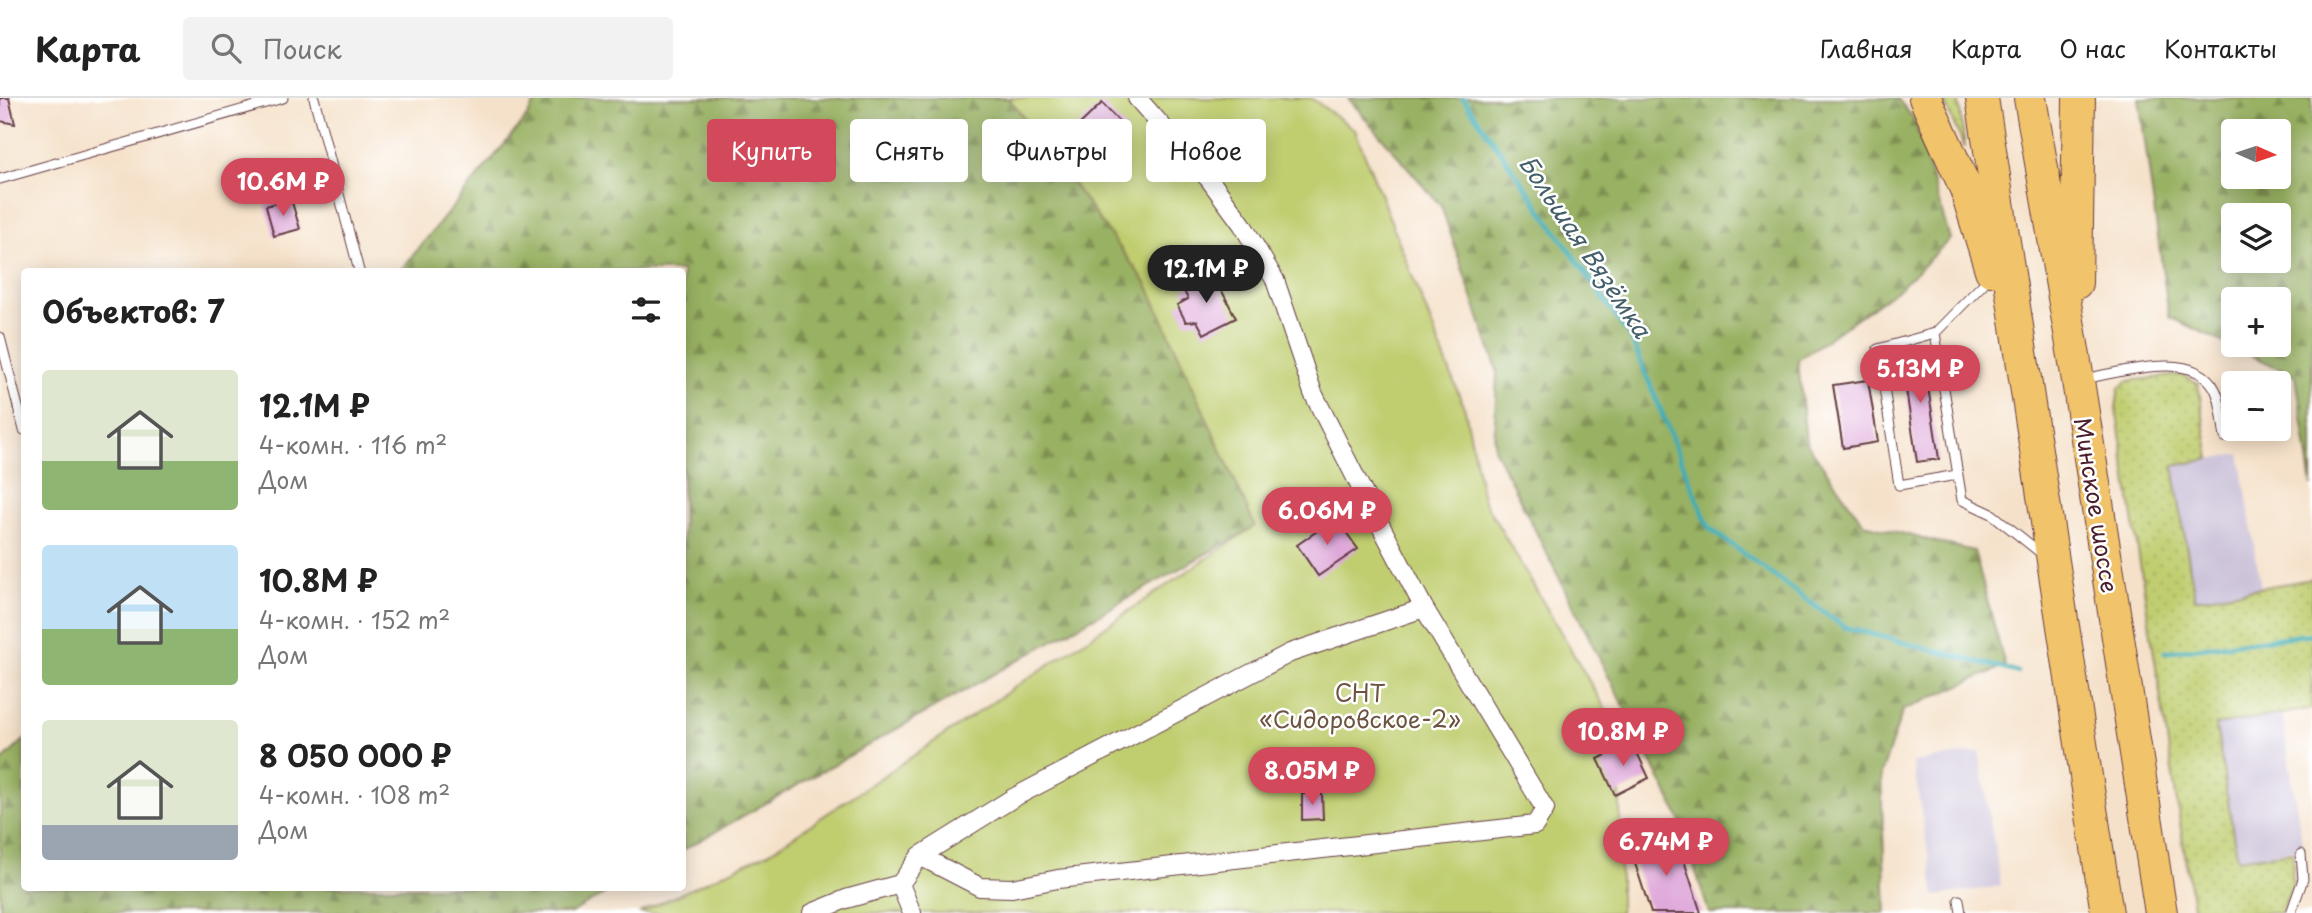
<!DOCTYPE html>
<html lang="ru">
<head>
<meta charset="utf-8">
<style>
  body { margin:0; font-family:"Playpen Sans",sans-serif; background:#f2f2f2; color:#222; height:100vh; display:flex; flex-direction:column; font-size:26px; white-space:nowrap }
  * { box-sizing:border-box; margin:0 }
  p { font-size:23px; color:#767676 }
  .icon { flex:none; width:38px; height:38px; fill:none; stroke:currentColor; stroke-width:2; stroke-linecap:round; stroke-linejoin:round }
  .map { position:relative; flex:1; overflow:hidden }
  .details { position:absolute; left:21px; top:170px; width:665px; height:623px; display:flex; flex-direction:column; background:#fff; border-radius:7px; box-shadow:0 4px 18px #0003 }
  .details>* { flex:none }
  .hud { position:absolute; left:707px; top:21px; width:665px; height:63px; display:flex; gap:14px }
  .needle { width:46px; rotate:93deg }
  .buttons { position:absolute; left:2221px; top:21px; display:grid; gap:14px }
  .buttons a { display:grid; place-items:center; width:70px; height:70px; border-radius:7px; background:#fff; box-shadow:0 4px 18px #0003; font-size:35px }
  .price { position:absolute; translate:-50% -60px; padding:0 16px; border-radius:24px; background:#d1495b; color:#fff; font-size:23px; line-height:46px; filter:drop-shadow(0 2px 4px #0008) }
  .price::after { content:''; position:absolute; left:50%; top:42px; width:21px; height:16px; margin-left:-10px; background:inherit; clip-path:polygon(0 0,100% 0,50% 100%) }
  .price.selected { background:#222; color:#fff }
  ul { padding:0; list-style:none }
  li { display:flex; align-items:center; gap:21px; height:175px; padding:0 21px }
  li span { display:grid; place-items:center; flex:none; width:196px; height:140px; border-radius:7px; color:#555 }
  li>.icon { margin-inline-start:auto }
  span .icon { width:84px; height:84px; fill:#fffc; stroke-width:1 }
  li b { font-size:30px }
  h2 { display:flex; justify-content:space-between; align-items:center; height:84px; padding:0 21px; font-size:30px }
  .chip { padding:0 24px; border-radius:7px; background:#fff; box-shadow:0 4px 18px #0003; font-size:24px; line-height:63px }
  .chip.selected { background:#d1495b; color:#fff }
  header { display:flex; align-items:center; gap:42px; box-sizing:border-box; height:98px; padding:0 35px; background:#fff; border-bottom:2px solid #e0e0e0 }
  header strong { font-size:33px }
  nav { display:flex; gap:38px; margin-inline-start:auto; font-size:24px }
  .search { width:490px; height:63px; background:#f2f2f2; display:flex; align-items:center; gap:18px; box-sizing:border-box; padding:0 24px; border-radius:7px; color:#767676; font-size:26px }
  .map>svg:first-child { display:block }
  .industrial { fill:#c9bfd7 }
  .grass { fill:url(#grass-dots); stroke:#85764e; stroke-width:2 }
  .forest { fill:url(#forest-firs); stroke:#716846; stroke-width:2; fill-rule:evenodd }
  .garden { fill:#c0ce70; stroke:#85764e; stroke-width:2 }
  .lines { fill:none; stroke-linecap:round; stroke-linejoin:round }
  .stream { stroke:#3cadb5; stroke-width:5 }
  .building { fill:#dfa8da }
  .lane-casing { stroke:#643c43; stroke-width:11 }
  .street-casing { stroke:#643c43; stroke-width:20 }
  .highway-casing { stroke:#643c43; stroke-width:34 }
  .lane { stroke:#fff; stroke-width:9 }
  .street { stroke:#fff; stroke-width:18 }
  .highway { stroke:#f1c36a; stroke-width:32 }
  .labels { text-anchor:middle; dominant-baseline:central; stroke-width:5; stroke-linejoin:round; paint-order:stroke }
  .street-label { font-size:23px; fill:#4a1f2b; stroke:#fff }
  .park-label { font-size:23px; fill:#6d5440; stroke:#fff }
  .water-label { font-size:24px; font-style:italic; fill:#445f69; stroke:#fff }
</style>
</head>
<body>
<header>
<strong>Карта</strong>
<div class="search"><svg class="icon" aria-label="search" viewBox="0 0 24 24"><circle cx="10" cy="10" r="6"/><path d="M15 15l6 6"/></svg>Поиск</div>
<nav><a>Главная</a><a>Карта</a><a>О нас</a><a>Контакты</a></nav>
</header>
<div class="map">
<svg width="2312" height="815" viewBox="0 0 2312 815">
  <defs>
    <pattern id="grass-dots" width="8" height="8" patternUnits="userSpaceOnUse" patternTransform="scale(1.75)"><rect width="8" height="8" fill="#c0ce70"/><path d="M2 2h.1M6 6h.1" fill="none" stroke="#a6b061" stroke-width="1.8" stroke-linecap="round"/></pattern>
    <pattern id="forest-firs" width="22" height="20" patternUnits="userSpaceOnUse" patternTransform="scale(1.75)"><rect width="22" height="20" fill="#98b162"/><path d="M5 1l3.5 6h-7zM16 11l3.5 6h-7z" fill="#7e8f51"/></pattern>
  </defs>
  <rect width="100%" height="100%" fill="#fff"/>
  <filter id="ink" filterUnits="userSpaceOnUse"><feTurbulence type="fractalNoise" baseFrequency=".0143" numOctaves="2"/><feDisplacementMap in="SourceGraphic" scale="14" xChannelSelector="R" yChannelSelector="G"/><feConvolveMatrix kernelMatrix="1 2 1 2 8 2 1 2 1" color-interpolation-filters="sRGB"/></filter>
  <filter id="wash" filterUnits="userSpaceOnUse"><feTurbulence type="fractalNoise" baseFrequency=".00686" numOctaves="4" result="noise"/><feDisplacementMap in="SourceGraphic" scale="28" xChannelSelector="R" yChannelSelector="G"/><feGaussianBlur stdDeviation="1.57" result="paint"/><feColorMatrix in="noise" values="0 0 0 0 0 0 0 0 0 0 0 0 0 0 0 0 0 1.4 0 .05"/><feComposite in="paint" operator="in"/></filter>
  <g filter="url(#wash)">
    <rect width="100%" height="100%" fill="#f5e1c9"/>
    <path class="industrial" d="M2240 356 2261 490 2195 501 2173 367Z
      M2282 617 2303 750 2237 761 2216 627Z
      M1979 654 2001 788 1935 798 1913 664Z"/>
    <path class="grass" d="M1942 0H1958L1965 50Z
      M2183 277 2198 286 2210 361 2173 368 2195 501 2312 481V611L2216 627 2237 761 2293 754 2292 788 2281 815H2194L2116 310 2119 290 2127 283Z"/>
    <path class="forest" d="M538 0H1009L1147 186 1255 428 683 752 682 173H400L526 20Z
      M1348 0H1897L1914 21 1950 141 1902 188 1798 262 1806 344 1864 426 1974 453 2005 568 1903 612 1881 676 1886 815H1709L1678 717 1494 350 1497 272 1441 108Z
      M2139 0H2312V388L2296 278 2169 219ZM2233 33H2278V79H2233ZM2233 117H2278V163H2233ZM2278 201V247H2233V201Z
      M24 642V789H616L571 815H0V665Z"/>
    <path class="garden" d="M1009 0H1311L1355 32 1465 312 1483 401 1620 636V815H639L770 754 1255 428 1147 186Z"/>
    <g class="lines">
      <path class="stream" d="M1463 0 1631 240 1709 430 1844 529 2017 574
        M2165 554 2312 536"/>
    </g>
    <g id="blocks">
      <path class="building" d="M0 0H9L15 26 0 23Z
        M1102 5 1126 31 1099 57 1075 31Z
        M291 101 300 131 274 138 266 108Z
        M1213 176 1236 220 1204 236 1197 223 1186 224 1177 207 1188 201 1183 191Z
        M1922 249 1939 361 1917 364 1900 252Z
        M1868 282 1878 344 1843 350 1833 287Z
        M1336 420 1358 451 1318 478 1297 447Z
        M1632 644 1649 680 1615 697 1598 661Z
        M1302 696H1322L1323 721 1302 722Z
        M1676 738 1701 815H1651L1631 753Z"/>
    </g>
  </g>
  <g filter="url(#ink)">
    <use href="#blocks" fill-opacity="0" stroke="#643c43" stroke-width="2"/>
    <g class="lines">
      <g class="lane-casing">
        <path id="lane" d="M314 0 359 173
          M0 81 283 0
          M1991 178 1935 235 1962 402 1992 416 2042 456
          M1935 235 1878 251 1899 387 1957 377
          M0 239 24 332
          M2083 281C2119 275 2194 250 2215 291 2222 304 2222 324 2225 339
          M1959 802 1961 815
          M2291 815 2303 781 2301 756"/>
      </g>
      <g class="street-casing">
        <path id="street" d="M920 758 980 789 1012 790 1058 781 1535 727 1545 711 1424 510 1365 398 1313 295 1275 182 1242 126 1209 81 1137 0
          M900 786 912 815
          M812 815 846 801 900 786 920 758 1013 700 1290 555 1424 510"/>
      </g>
      <g class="highway-casing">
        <path id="highway" d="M1925 0 1966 91 1991 172
          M1982 0 2107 815
          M2030 0 2076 270 2161 815
          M2076 185 2079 0"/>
      </g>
      <use href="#lane" class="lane"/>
      <use href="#street" class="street"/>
      <use href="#highway" class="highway"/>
    </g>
  </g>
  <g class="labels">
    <g class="street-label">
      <text transform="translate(2097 407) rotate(81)">Минское шоссе</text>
    </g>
    <g class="park-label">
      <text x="1360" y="594">СНТ<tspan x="1360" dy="26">«Сидоровское-2»</tspan></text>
    </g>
    <g class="water-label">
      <text transform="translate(1586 148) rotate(56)">Большая Вязёмка</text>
    </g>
  </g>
</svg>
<div class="buttons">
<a><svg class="needle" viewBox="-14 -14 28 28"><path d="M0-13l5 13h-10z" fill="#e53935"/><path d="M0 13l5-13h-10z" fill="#767676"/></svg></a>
<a><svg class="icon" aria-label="layers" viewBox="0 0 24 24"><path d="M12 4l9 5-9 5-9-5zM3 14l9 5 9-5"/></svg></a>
<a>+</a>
<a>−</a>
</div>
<b class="price" style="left:283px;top:120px">10.6M ₽</b>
<b class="price selected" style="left:1206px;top:207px">12.1M ₽</b>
<b class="price" style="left:1920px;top:307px">5.13M ₽</b>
<b class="price" style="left:1327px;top:449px">6.06M ₽</b>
<b class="price" style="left:1623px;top:670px">10.8M ₽</b>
<b class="price" style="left:1312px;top:709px">8.05M ₽</b>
<b class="price" style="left:1666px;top:780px">6.74M ₽</b>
<div class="hud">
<a class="chip selected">Купить</a>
<a class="chip">Снять</a>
<a class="chip">Фильтры</a>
<a class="chip">Новое</a>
</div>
<section class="details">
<h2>Объектов: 7<svg class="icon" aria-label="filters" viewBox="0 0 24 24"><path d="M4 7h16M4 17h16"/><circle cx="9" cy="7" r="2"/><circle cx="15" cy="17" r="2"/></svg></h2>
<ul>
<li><span style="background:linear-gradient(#dfe7d0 65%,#8fb573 0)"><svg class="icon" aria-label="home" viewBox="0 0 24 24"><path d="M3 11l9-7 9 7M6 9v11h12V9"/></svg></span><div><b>12.1M ₽</b><p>4-комн. · 116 m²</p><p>Дом</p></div></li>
<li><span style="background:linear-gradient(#bfe0f5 60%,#8fb573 0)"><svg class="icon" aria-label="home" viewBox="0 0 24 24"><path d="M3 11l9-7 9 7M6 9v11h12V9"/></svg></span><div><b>10.8M ₽</b><p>4-комн. · 152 m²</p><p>Дом</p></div></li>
<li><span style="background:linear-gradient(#dfe7d0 75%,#9aa5b1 0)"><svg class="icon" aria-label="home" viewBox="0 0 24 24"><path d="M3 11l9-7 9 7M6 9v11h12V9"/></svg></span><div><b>8 050 000 ₽</b><p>4-комн. · 108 m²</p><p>Дом</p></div></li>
</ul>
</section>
</div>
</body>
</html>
